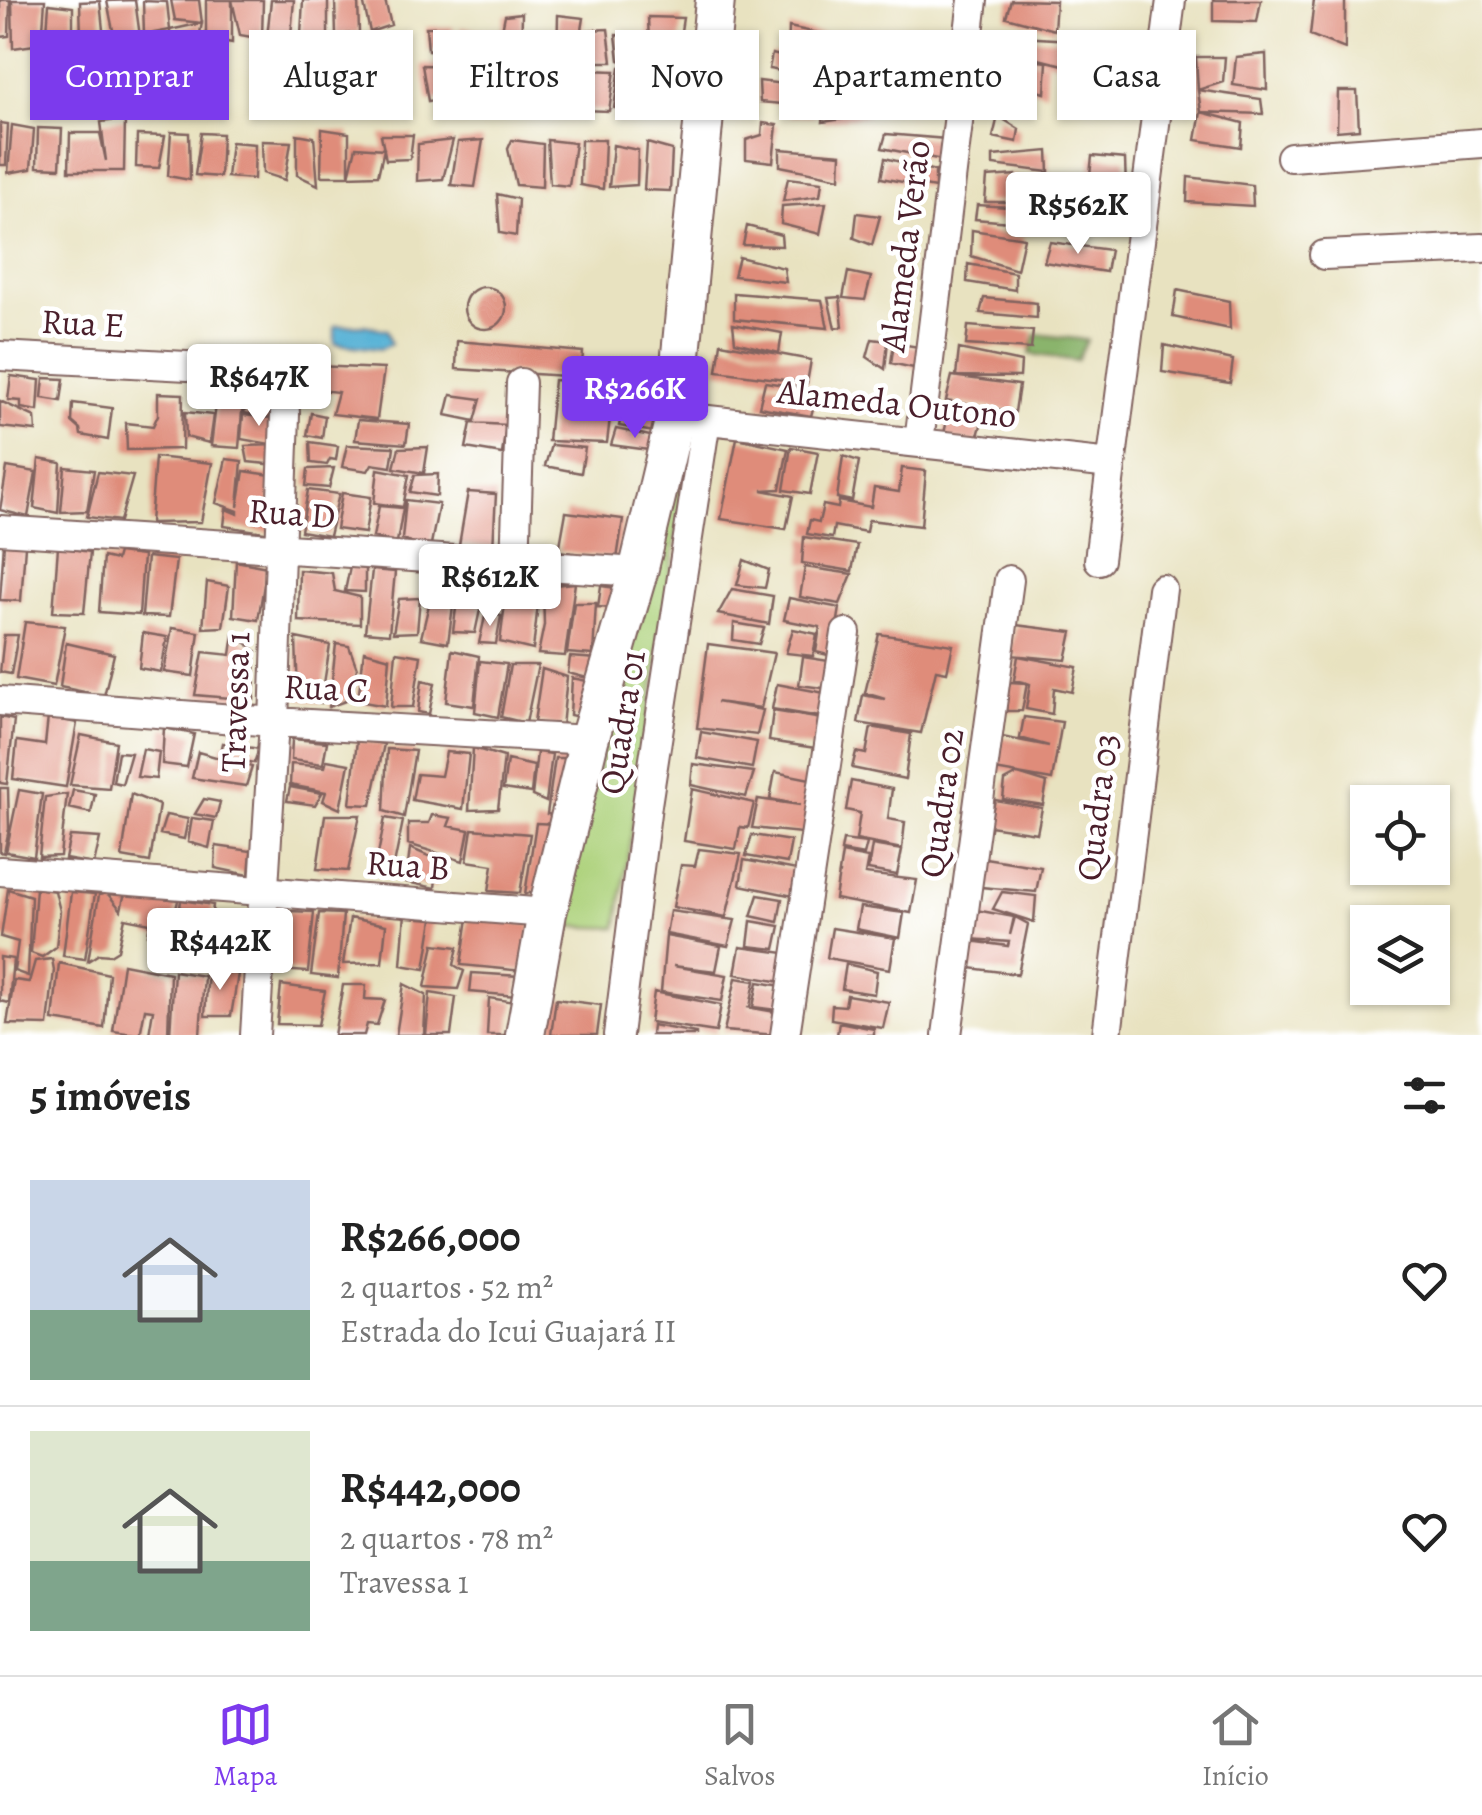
<!DOCTYPE html>
<html lang="pt">
<head>
<meta charset="utf-8">
<style>
  body { margin:0; font-family:Alegreya,serif; background:#f2f2f2; color:#222; height:100vh; display:flex; flex-direction:column; font-size:38px; white-space:nowrap }
  * { box-sizing:border-box; margin:0 }
  p { font-size:32px; color:#767676 }
  .icon { flex:none; width:55px; height:55px; fill:none; stroke:currentColor; stroke-width:2; stroke-linecap:round; stroke-linejoin:round }
  .map { position:relative; height:1035px; overflow:hidden }
  .sheet { display:flex; flex-direction:column; background:#fff; flex:1 }
  .sheet>* { flex:none }
  .hud { position:absolute; left:30px; top:30px; width:1422px; height:90px; display:flex; gap:20px }
  .controls { position:absolute; left:1350px; top:785px; display:grid; gap:20px }
  .controls a { display:grid; place-items:center; width:100px; height:100px; border-radius:0px; background:#fff; box-shadow:0 2px 8px #0004; font-size:50px }
  .price { position:absolute; translate:-50% -85px; padding:0 22px; border-radius:10px; background:#fff; color:#222; font-size:32px; line-height:65px; filter:drop-shadow(0 2px 5px #0008) }
  .price::after { content:''; position:absolute; left:50%; top:60px; width:30px; height:22px; margin-left:-15px; background:inherit; clip-path:polygon(0 0,100% 0,50% 100%) }
  .price.current { background:#7c3aed; color:#fff }
  ul { padding:0; list-style:none }
  li { display:flex; align-items:center; gap:30px; height:250px; padding:0 30px }
  li+li { border-top:2px solid #e0e0e0 }
  li span { display:grid; place-items:center; flex:none; width:280px; height:200px; border-radius:0px; color:#555 }
  li>.icon { margin-inline-start:auto }
  span .icon { width:120px; height:120px; fill:#fffc; stroke-width:1 }
  li b { font-size:42px }
  h2 { display:flex; justify-content:space-between; align-items:center; height:120px; padding:0 30px; font-size:42px }
  .chip { padding:0 35px; border-radius:0px; background:#fff; box-shadow:0 2px 8px #0004; font-size:35px; line-height:90px }
  .chip.current { background:#7c3aed; color:#fff }
  .tab-bar { display:flex; justify-content:space-around; align-items:center; height:140px; border-top:2px solid #e0e0e0; background:#fff; font-size:28px; color:#767676 }
  .tab-bar a { display:grid; justify-items:center; gap:5px }
  .tab-bar .current { color:#7c3aed }
  .map>svg:first-child { display:block }
  .green { fill:#add27c; stroke:#7c7854; stroke-width:2.5 }
  .forest { fill:#8ab46c; stroke:#6a6a4c; stroke-width:2.5 }
  .water { fill:#58b2d6; stroke:#516880; stroke-width:2.5 }
  .building { fill:#df8c7a }
  .lines { fill:none; stroke-linecap:round; stroke-linejoin:round }
  .minor-casing { stroke:#81635f; stroke-width:32 }
  .major-casing { stroke:#81635f; stroke-width:42 }
  .minor { stroke:#fff; stroke-width:28 }
  .major { stroke:#fff; stroke-width:38 }
  .labels { text-anchor:middle; dominant-baseline:central; stroke-width:9; stroke-linejoin:round; paint-order:stroke }
  .street-label { font-size:35px; fill:#4a1f2b; stroke:#fff }
</style>
</head>
<body>
<div class="map">
<svg width="1482" height="1035" viewBox="0 0 1482 1035">
  <rect width="100%" height="100%" fill="#fff"/>
  <filter id="ink" filterUnits="userSpaceOnUse"><feTurbulence type="fractalNoise" baseFrequency=".01" numOctaves="2"/><feDisplacementMap in="SourceGraphic" scale="20" xChannelSelector="R" yChannelSelector="G"/><feConvolveMatrix kernelMatrix="1 2 1 2 8 2 1 2 1" color-interpolation-filters="sRGB"/></filter>
  <filter id="wash" filterUnits="userSpaceOnUse"><feTurbulence type="fractalNoise" baseFrequency=".0048" numOctaves="4" result="noise"/><feDisplacementMap in="SourceGraphic" scale="40" xChannelSelector="R" yChannelSelector="G"/><feGaussianBlur stdDeviation="2.25" result="paint"/><feColorMatrix in="noise" values="0 0 0 0 0 0 0 0 0 0 0 0 0 0 0 0 0 1.4 0 .05"/><feComposite in="paint" operator="in"/></filter>
  <g filter="url(#wash)">
    <rect width="100%" height="100%" fill="#e8e2c0"/>
    <path class="green" d="M310 66 367 67V97L311 95Z
      M688 457 617 928 563 926 564 911 671 468Z"/>
    <path class="forest" d="M1036 334 1087 340 1077 361 1030 354Z"/>
    <path class="water" d="M364 325 387 330 391 344 381 349 335 344V326Z"/>
    <g id="blocks">
      <path class="building" d="M0 0H10L9 36 0 37Z
        M12 0H45L42 44 13 48Z
        M135 0 142 51 116 45 107 1Z
        M171 0H199L202 23 175 20Z
        M206 0H232V43L206 38Z
        M232 0H263L262 39 240 35Z
        M271 0H294L291 35 267 37Z
        M303 0H328V38L301 35Z
        M335 0H358L359 33 336 35Z
        M363 0H385L391 25 370 32Z
        M1011 0 1056 1 1054 30 1006 17Z
        M1213 0H1261L1257 22 1213 21Z
        M1314 0H1345V49L1310 35Z
        M100 1 103 30 81 39 80 2Z
        M143 1 167 2 170 30 144 35Z
        M49 4 73 7V42L46 45Z
        M522 13 521 57 488 60 459 58 462 27 486 31 488 60 492 32 502 30 505 15Z
        M558 15 584 18 577 60 557 61Z
        M648 17 683 18 675 70 650 71Z
        M202 23 198 43 171 46 170 30Z
        M426 27H453L451 52 428 50Z
        M789 27 840 38 835 57 788 53Z
        M608 29 612 62H589L588 30Z
        M526 31 548 34 553 58 524 61 544 65 542 97 523 100V71L516 98 489 101 488 69 523 71 524 61Z
        M616 35 645 37 641 67H645L643 111 614 108 620 67H641L619 60Z
        M1019 37 1072 40 1071 67 1018 54Z
        M1102 42 1153 47 1151 71 1095 58Z
        M772 54 798 60 797 74 769 69Z
        M1266 54 1267 90 1233 85 1236 57Z
        M1003 57 1047 62 1045 93 1000 80Z
        M1196 57H1225L1223 82 1198 90Z
        M459 58 488 65 484 102 461 89Z
        M422 65 454 66 455 97 428 101Z
        M1080 66 1132 78 1131 104 1071 94Z
        M576 69 573 111 550 110 551 71Z
        M587 70 615 71 609 111 581 110Z
        M759 81 784 84 782 104 760 102Z
        M826 89 872 97 868 115 823 122Z
        M1198 90 1261 99 1263 114 1201 112 1243 123 1241 147 1196 140 1201 112Z
        M788 91 820 94 813 115 789 116Z
        M1338 91H1357L1359 129 1337 131Z
        M998 116 1019 129 1017 142 993 137Z
        M125 119 124 171H69L70 133H100L106 161 101 122Z
        M0 123 8 124 6 165H0Z
        M763 123 777 125 773 162 746 159V140L762 135Z
        M12 125 34 129 31 169 8 173Z
        M38 128 62 129 60 168 37 167Z
        M322 129 349 133V176H321Z
        M171 132 189 133 190 180 168 176Z
        M201 133 222 134 220 177 195 175Z
        M297 134 314 137 318 185 297 175Z
        M886 134 946 139 947 161 882 148Z
        M137 135 165 136 159 168 136 167Z
        M381 135H413L410 159 386 160Z
        M453 140 443 179 417 181 418 144Z
        M483 140 475 187 451 185 458 142Z
        M512 140 543 144 542 187 516 185 508 149Z
        M547 140 575 143 569 186 550 184Z
        M581 140H605L603 189 580 185Z
        M262 141 291 142 285 180 263 173Z
        M231 142 255 144 254 179 227 177Z
        M647 143 672 150 670 191 644 190Z
        M613 145 638 150 637 185 609 187Z
        M356 147 384 149 378 175 349 176Z
        M780 149 841 154 840 178 780 166Z
        M1048 151 1049 172 993 165V156Z
        M1092 156 1125 159 1126 189 1089 185Z
        M885 158 935 171V188L881 178Z
        M1016 175 1015 202H985L987 177Z
        M1188 177 1252 185 1253 206 1187 202Z
        M788 178 822 182 820 196 783 201Z
        M1078 187 1121 190 1117 219 1072 215Z
        M497 194 518 199 516 236 500 233Z
        M826 203 820 234 781 224 782 206Z
        M977 205 1008 207 1011 222 975 219Z
        M857 213 880 216 872 245 854 238Z
        M747 226 781 235 782 246 743 245Z
        M972 230 1024 238 1017 270 971 256Z
        M1050 242 1110 250 1106 272 1044 262Z
        M739 257 784 268 786 282 734 276Z
        M968 264 1015 273V290L967 282Z
        M848 272 871 277 865 300 843 298Z
        M464 308a21 21 0 1 1 42 0a21 21 0 1 1-42 0Z
        M1177 290 1229 301 1230 329 1173 317Z
        M734 293 822 300 828 328 734 319Z
        M840 297 843 327 835 328 828 298Z
        M984 298 1037 303V318L980 313Z
        M733 324 782 333 779 353 735 342Z
        M968 326 1033 331 1031 349 966 345Z
        M872 339 888 341 885 369 867 357Z
        M457 341 583 352 581 377 456 369Z
        M721 343 811 360 807 383 717 371Z
        M894 343 919 347 918 369 891 363Z
        M1164 345 1233 360 1230 383 1162 372Z
        M959 349 1021 362 1020 377 956 376Z
        M315 366 384 369 377 419 332 414 338 392 311 389Z
        M11 376 40 380 38 411 21 408V401L8 400Z
        M952 376 1019 385 1015 412 946 401Z
        M44 378 64 379 61 401 42 398Z
        M554 380 614 384 607 443 548 441Z
        M765 382 818 390 811 416 759 407Z
        M623 390 664 394 661 412 621 406Z
        M158 393 183 394 182 449 127 450 126 423 153 426 158 415Z
        M248 394 276 398 273 413 262 410 260 416 244 413Z
        M451 395 481 399 475 421 446 415Z
        M217 396 243 399 239 448 211 446Z
        M0 401 35 417 36 431 0 427Z
        M73 403 112 408 108 440 81 435 80 429 72 422Z
        M951 405 985 411 976 443 943 437Z
        M185 412 213 415 209 443 186 437Z
        M622 412 661 417 660 433 619 426Z
        M311 413 325 416 322 438 307 435Z
        M243 415 280 419 270 444 241 439Z
        M358 420 409 424 406 444 355 440Z
        M471 423 506 425 502 454 466 448Z
        M616 429 660 438 657 451 611 445Z
        M737 438 788 449 780 489 762 490 793 496 786 529 721 519Z
        M310 442 338 446 336 460 330 459 327 465 311 463Z
        M278 445V465L248 462 245 446Z
        M347 445 394 447 391 467 372 464 368 471 342 467Z
        M551 445 585 448 581 473 545 466Z
        M428 447 424 473 394 468 399 448Z
        M791 447 818 452 810 494 784 490Z
        M843 456 859 461 852 501 837 498Z
        M155 457 212 463 201 522 150 523Z
        M39 459 61 463 58 513 34 508Z
        M226 459 242 461 238 507 244 471 271 475V533L224 526 226 509 238 514V511L216 503Z
        M7 467 36 472 28 517 0 510Z
        M65 467 94 470 87 511 61 512Z
        M334 468 329 488 306 486 308 469Z
        M902 468 926 471 921 526 868 520 866 532 834 526 832 538 807 534 810 520 819 522 823 505 838 508 839 501 871 507 874 488 899 492Z
        M378 469 409 475 403 507 374 503Z
        M98 472 133 476 120 521 87 517Z
        M438 474 437 496 410 492 415 475Z
        M308 490 339 494 329 536 301 531Z
        M468 492 496 494 493 548 459 545Z
        M342 493 371 497 365 533 336 529Z
        M406 500 439 504 430 549 402 539Z
        M379 506 403 508 397 542 373 537Z
        M566 512 623 519 617 559 559 551Z
        M804 537 857 545 852 571 802 563Z
        M4 543 25 546 21 601 0 600Z
        M58 547 90 552 84 613 53 612Z
        M118 553 143 556 139 615 99 612 103 557 116 560Z
        M147 557 176 560 169 617 142 616Z
        M744 560 769 570 765 588 737 585Z
        M236 561 267 567 258 620 233 616Z
        M350 567 365 569V592L345 591Z
        M805 567 852 574 840 604 800 597Z
        M299 570 332 573 335 591 360 597V624L298 621Z
        M372 570 395 572 389 634 365 632Z
        M426 575 451 580 447 601 423 596Z
        M455 578 479 583 477 595 453 592Z
        M508 580 540 585 533 650 500 642Z
        M207 582 229 586 223 627 203 628Z
        M575 583 565 656 538 654 544 625 543 586Z
        M601 586 616 588 613 608 598 607Z
        M732 589 773 596 769 624 718 614Z
        M487 593 501 598 498 610 483 606Z
        M420 598 417 632 393 633 399 599Z
        M789 598 840 608 832 656 816 652 820 627 784 620Z
        M430 600 453 606 448 643 421 638Z
        M457 600 481 605 475 633 453 632Z
        M574 603H596L593 655 567 653Z
        M486 612 501 616 496 644 479 643Z
        M25 622 65 626 54 686 16 679Z
        M734 623 764 628 759 644 733 640Z
        M1016 625 1072 632 1066 660 1010 655Z
        M172 628 199 632 193 676 164 672Z
        M793 629 817 634 813 656 786 653Z
        M143 633 167 637 161 672 139 668Z
        M234 633 256 651 254 700 195 695 203 652 231 655Z
        M879 634 953 645 947 672 936 670 921 733 858 723 863 695 885 699 865 693Z
        M4 635H18L11 674 0 672Z
        M296 638 330 645 321 703 298 698Z
        M66 643 114 654 104 696 60 687Z
        M336 644 349 646 357 668 351 699 329 707Z
        M708 644 774 653 761 708 716 702 763 710 757 735 697 728Z
        M452 650 479 656 474 706 446 702Z
        M364 651 390 658 386 706 358 701Z
        M396 652 421 656 413 707H391Z
        M1018 656 1077 667 1072 692 1054 688 1052 714 1026 709 1030 684 1027 683 1022 711H1006L1009 682 1027 683 1014 680Z
        M570 657 597 659 591 679 568 673Z
        M803 657 835 662 831 689 799 685Z
        M480 661 507 664 498 717 475 712Z
        M510 665H538L526 723 501 717Z
        M542 669 567 677 562 727 534 722Z
        M572 678 592 682 588 719 570 715Z
        M422 680 435 683 429 714 418 712Z
        M777 684 830 694 826 718 772 709Z
        M773 711 828 720 822 749 769 741Z
        M0 717 14 720 7 784 0 783Z
        M48 717 77 723 66 787 13 779 17 741 45 745Z
        M1024 717 1062 722 1052 780 995 770 1002 737 1049 746 1020 738Z
        M871 727 911 734 905 779 852 768 856 752 866 754Z
        M164 728 194 734 187 767 162 764Z
        M701 732 757 742 752 768 697 758Z
        M81 735 116 742 109 788 70 785Z
        M292 739 327 742 323 764 291 760Z
        M357 740 384 744 371 805 350 804Z
        M223 743 259 749 254 763 220 757Z
        M473 748 504 757 498 809 469 810Z
        M143 749 159 752 156 779 137 777Z
        M387 749 415 751 404 817 384 811Z
        M118 752 131 753 122 784 113 782Z
        M198 752 252 767 246 786 192 778Z
        M446 752 469 754 463 809 412 800 417 774 441 776Z
        M537 752 552 754 546 802 532 796Z
        M555 758H572L561 817 547 814Z
        M327 760 349 764 340 809 323 801 326 792 290 785 291 764 325 767Z
        M507 760 534 766 531 793 503 789Z
        M693 764 754 772 746 797 691 785Z
        M775 772 815 780 811 834 752 828 758 799 800 805 770 799Z
        M1018 774 1047 783 1043 805 1003 799 1005 781Z
        M851 781 892 789 888 819 905 822 902 849 856 840 860 813 846 810Z
        M290 787 322 793 315 805 287 801Z
        M0 788H8L9 829 4 853 0 852Z
        M692 789 754 803 748 828 740 827 736 849 684 841Z
        M19 790 42 794 34 857 6 852Z
        M73 790 95 794 91 813 69 808Z
        M67 794 60 856 39 857 45 797Z
        M131 794 159 805 150 862 122 857Z
        M204 799 220 802 216 818 195 814Z
        M995 800 1042 808 1037 833 989 826Z
        M166 815 188 819 184 839 160 834Z
        M325 815H360L348 871 317 869Z
        M432 815 451 818 448 826 469 830 463 861 408 844V823H429Z
        M192 818 214 821 209 848 188 842Z
        M385 818 403 821 393 870H375Z
        M536 823 555 824 539 890 525 894Z
        M472 829 530 834 520 893 489 891 493 865 467 861Z
        M752 835 791 841 787 863 746 856Z
        M70 836 100 838 94 864 65 859Z
        M843 840 867 843 864 855 841 851Z
        M872 845 902 850 897 875 868 870Z
        M216 846 251 851 249 875 215 868Z
        M410 848 438 860 435 888 406 882Z
        M699 849 741 854 726 917 673 907 681 865 695 866Z
        M842 853 868 858 865 874 917 880 911 913 835 899Z
        M985 858 1041 867 1036 892 981 887Z
        M744 860 802 871 798 897 740 885Z
        M36 888 55 891 60 911 56 947 42 957 31 953Z
        M8 889 31 896 28 976 14 971 18 942 1 937Z
        M71 892 95 894 85 959 63 956Z
        M125 892 178 900 170 938 148 935 150 923 125 918 118 950 110 955 99 954 88 961 99 895 107 893 121 910Z
        M1002 892 1036 896 1034 922 993 909Z
        M758 895 782 899 778 922 751 916Z
        M181 900 213 905 206 960 175 949Z
        M860 907 904 913 900 938 856 929Z
        M976 910 1014 917 1010 935 1015 917 1028 924 1018 974 969 968 970 941 1008 946 1009 942 970 939Z
        M288 911 314 912 308 972 280 970Z
        M670 911 735 920 728 946 666 934Z
        M319 913 343 914 338 978 311 975Z
        M405 913 433 919 425 969 401 965Z
        M350 918 386 925 382 963 343 964Z
        M468 918 532 924 523 971 461 965Z
        M751 921 780 926 775 949 748 946Z
        M214 923 237 929 234 955 210 950Z
        M832 928 895 938 890 969 827 958Z
        M666 936 721 946 716 971 673 966 727 975 722 1001 661 992Z
        M434 944 458 947 454 965 464 971 458 989 425 987Z
        M740 947 792 954 788 983 735 974Z
        M0 957 13 959 9 1003 0 1001Z
        M52 959 54 970 48 1025 7 1024 14 980 29 982 35 961Z
        M59 963 109 974 104 1028 53 1020Z
        M123 964 170 973 168 1035 149 1034 153 1010 145 1009 140 1035 113 1031Z
        M846 964 877 971 874 994 842 989Z
        M208 969 238 974 231 1016H205Z
        M174 971 204 976 200 1035 170 1034Z
        M472 973 519 976 516 996 470 992Z
        M736 978 755 981 750 1007H747L781 1013 778 1035 724 1031Z
        M758 982 788 987 784 1011 753 1007Z
        M404 984 426 995 424 1035H396Z
        M281 985 325 991 318 1025 277 1024Z
        M343 985H366L365 999 385 1000 377 1025 367 1024 364 1035H334Z
        M654 992 721 1005 716 1032 650 1022Z
        M430 993 456 997 451 1035H426Z
        M847 995 889 1002 883 1028 831 1019 832 1005 845 1006Z
        M489 998 515 1002 508 1035H487Z
        M556 999 601 1005 597 1035H551Z
        M839 1022 874 1029V1035H837Z
        M652 1025 696 1033V1035H651Z"/>
    </g>
  </g>
  <g filter="url(#ink)">
    <use href="#blocks" fill-opacity="0" stroke="#81635f" stroke-width="2.5"/>
    <g class="lines">
      <g class="minor-casing">
        <path id="minor" d="M1291 157 1482 143
          M1324 255 1482 248
          M0 356 283 371 285 415 274 722 255 1035
          M690 418 1111 464
          M919 442 973 0
          M0 530 638 572
          M1099 560 1171 0
          M515 565 521 383
          M0 701 274 722 589 740
          M0 871 547 913
          M618 1035 647 805 706 420
          M785 1035 846 633
          M947 1035 1009 580
          M1107 1035 1162 589"/>
      </g>
      <g class="major-casing">
        <path id="major" d="M525 1035 547 913 589 740 638 572 675 417 715 0"/>
      </g>
      <use href="#minor" class="minor"/>
      <use href="#major" class="major"/>
    </g>
  </g>
  <g class="labels">
    <g class="street-label">
      <text transform="translate(905 246) rotate(-83)">Alameda Verão</text>
      <text transform="translate(83 323) rotate(3)">Rua E</text>
      <text transform="translate(897 403) rotate(6)">Alameda Outono</text>
      <text transform="translate(292 513) rotate(4)">Rua D</text>
      <text transform="translate(326 688) rotate(3)">Rua C</text>
      <text transform="translate(235 702) rotate(-88)">Travessa 1</text>
      <text transform="translate(622 722) rotate(-81)">Quadra 01</text>
      <text transform="translate(941 803) rotate(-82)">Quadra 02</text>
      <text transform="translate(1097 807) rotate(-83)">Quadra 03</text>
      <text transform="translate(408 865) rotate(4)">Rua B</text>
    </g>
  </g>
</svg>
<div class="controls">
<a><svg class="icon" aria-label="locate" viewBox="0 0 24 24"><circle cx="12" cy="12" r="6"/><path d="M12 2v4M12 18v4M2 12h4M18 12h4"/></svg></a>
<a><svg class="icon" aria-label="layers" viewBox="0 0 24 24"><path d="M12 4l9 5-9 5-9-5zM3 14l9 5 9-5"/></svg></a>
</div>
<b class="price" style="left:1078px;top:257px">R$562K</b>
<b class="price" style="left:259px;top:429px">R$647K</b>
<b class="price current" style="left:635px;top:441px">R$266K</b>
<b class="price" style="left:490px;top:629px">R$612K</b>
<b class="price" style="left:220px;top:993px">R$442K</b>
<div class="hud">
<a class="chip current">Comprar</a>
<a class="chip">Alugar</a>
<a class="chip">Filtros</a>
<a class="chip">Novo</a>
<a class="chip">Apartamento</a>
<a class="chip">Casa</a>
</div>
</div>
<section class="sheet">
<h2>5 imóveis<svg class="icon" aria-label="filters" viewBox="0 0 24 24"><path d="M4 7h16M4 17h16"/><circle cx="9" cy="7" r="2"/><circle cx="15" cy="17" r="2"/></svg></h2>
<ul>
<li><span style="background:linear-gradient(#c9d6e8 65%,#7fa58c 0)"><svg class="icon" aria-label="home" viewBox="0 0 24 24"><path d="M3 11l9-7 9 7M6 9v11h12V9"/></svg></span><div><b>R$266,000</b><p>2 quartos · 52 m²</p><p>Estrada do Icui Guajará II</p></div><svg class="icon" aria-label="heart" viewBox="0 0 24 24"><path d="M12 20l-8-8c-3-5 5-10 8-4 3-6 11-1 8 4z"/></svg></li>
<li><span style="background:linear-gradient(#dfe7d0 65%,#7fa58c 0)"><svg class="icon" aria-label="home" viewBox="0 0 24 24"><path d="M3 11l9-7 9 7M6 9v11h12V9"/></svg></span><div><b>R$442,000</b><p>2 quartos · 78 m²</p><p>Travessa 1</p></div><svg class="icon" aria-label="heart" viewBox="0 0 24 24"><path d="M12 20l-8-8c-3-5 5-10 8-4 3-6 11-1 8 4z"/></svg></li>
</ul>
</section>
<nav class="tab-bar">
<a class="current"><svg class="icon" aria-label="map" viewBox="0 0 24 24"><path d="M3 6l6-2 6 2 6-2v14l-6 2-6-2-6 2zM9 4v14M15 6v14"/></svg>Mapa</a>
<a><svg class="icon" aria-label="saved" viewBox="0 0 24 24"><path d="M7 4h10v16l-5-4-5 4z"/></svg>Salvos</a>
<a><svg class="icon" aria-label="home" viewBox="0 0 24 24"><path d="M3 11l9-7 9 7M6 9v11h12V9"/></svg>Início</a>
</nav>
</body>
</html>
